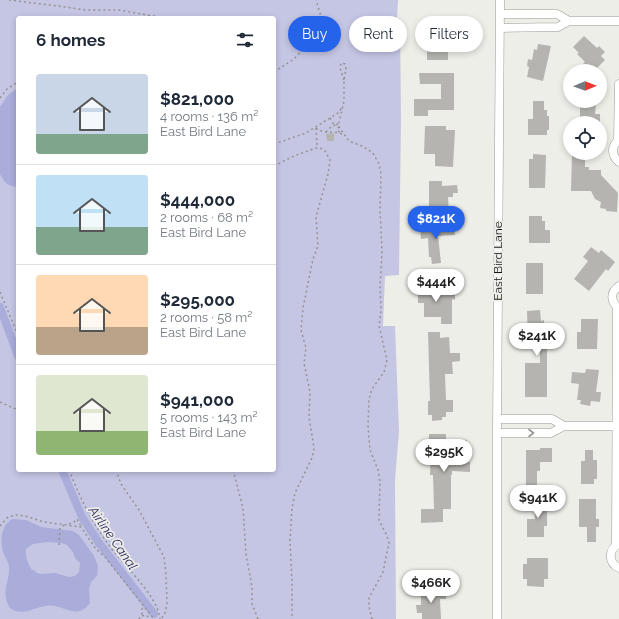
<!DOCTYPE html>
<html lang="en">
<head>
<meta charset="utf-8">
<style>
  body { margin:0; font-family:Raleway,sans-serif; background:#f6f6f7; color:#1f2937; height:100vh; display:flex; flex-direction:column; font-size:15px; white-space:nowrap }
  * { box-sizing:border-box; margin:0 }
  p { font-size:13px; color:#747a83 }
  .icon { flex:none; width:22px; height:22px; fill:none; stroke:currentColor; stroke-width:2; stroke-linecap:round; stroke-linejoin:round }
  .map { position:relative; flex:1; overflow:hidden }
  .details { position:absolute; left:16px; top:16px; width:260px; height:456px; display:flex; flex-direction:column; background:#fff; border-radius:4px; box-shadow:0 2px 6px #0003 }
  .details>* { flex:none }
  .guide { position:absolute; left:288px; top:16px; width:271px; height:36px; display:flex; gap:8px }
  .needle { width:26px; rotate:89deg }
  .controls { position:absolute; left:563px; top:64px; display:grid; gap:8px }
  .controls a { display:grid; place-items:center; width:44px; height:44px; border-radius:50%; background:#fff; box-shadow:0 2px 6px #0003; font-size:20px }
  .price { position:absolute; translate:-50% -34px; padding:0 9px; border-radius:14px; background:#fff; color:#222; font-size:13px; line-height:26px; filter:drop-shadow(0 1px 2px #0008) }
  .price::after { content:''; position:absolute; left:50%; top:24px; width:12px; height:9px; margin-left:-6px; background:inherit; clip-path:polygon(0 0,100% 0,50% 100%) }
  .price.current { background:#2563eb; color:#fff }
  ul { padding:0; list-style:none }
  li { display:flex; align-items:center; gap:12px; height:100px; padding:0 20px }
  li+li { border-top:1px solid #e0e1e3 }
  li span { display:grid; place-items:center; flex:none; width:112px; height:80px; border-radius:4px; color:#555 }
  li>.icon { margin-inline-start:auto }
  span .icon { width:48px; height:48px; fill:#fffc; stroke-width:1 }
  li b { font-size:17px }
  h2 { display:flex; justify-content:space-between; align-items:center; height:48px; padding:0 20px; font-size:17px }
  .chip { padding:0 14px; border-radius:18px; background:#fff; box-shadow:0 2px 6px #0003; font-size:14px; line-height:36px }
  .chip.current { background:#2563eb; color:#fff }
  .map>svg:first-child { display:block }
  .green { fill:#c4c6e4; fill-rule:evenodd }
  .water { fill:#aaacda; fill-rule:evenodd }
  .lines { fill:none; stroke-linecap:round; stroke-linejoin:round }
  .canal { stroke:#aaacda; stroke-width:8 }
  .building { fill:#b5b4b0 }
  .minor-casing { stroke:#9b9a96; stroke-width:9 }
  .path { stroke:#93938f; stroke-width:1.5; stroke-dasharray:2 3; stroke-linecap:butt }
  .minor { stroke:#fff; stroke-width:8 }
  .oneway { stroke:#969695 }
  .labels { text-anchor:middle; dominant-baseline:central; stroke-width:3.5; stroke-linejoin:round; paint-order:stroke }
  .street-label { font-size:12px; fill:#161614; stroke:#eeeee9 }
  .water-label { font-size:13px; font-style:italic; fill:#2c285f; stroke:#eeeee9 }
</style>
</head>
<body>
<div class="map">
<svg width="619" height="619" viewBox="0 0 619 619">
  <rect width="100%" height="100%" fill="#eeeee9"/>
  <path class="green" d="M0 0H398L397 19H400L401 120 399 275 385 276 383 326H395L399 431 395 480 396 619H0ZM18 18H274V470H18Z"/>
  <path class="water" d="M18 88V186C9 188 4 182 0 174V107L8 95Z
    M13 519 26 520 41 527 73 531 79 535 94 556 98 566 97 576 91 582 89 589 90 603C79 618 68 609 55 606 39 602 25 619 10 608 0 592 10 583 9 566 8 561 5 557 3 552 0 541 1 524 13 519ZM48 542 62 543 67 545 73 552 75 558 80 563 79 572 75 576 69 577 55 573 41 574 37 573 34 570H32C28 564 25 556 26 549L33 544Z"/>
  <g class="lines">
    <path class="canal" d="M0 307 18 356
      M62 470 82 517 99 543 154 614"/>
  </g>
  <path class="building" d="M444 28V31H457L458 43H448V60H427V29Z
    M584 36 597 48 599 46 605 52 601 56 605 60 594 71H585L581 66 585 62 577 54 579 53 573 47Z
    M538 44 551 46 543 81 527 77 529 67 527 66 528 59 532 60 534 49 537 50Z
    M419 73H454V110H428V116H414V99H441V84H420Z
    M533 101H544V110H547V116H549V130H547V135H528V119H533Z
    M580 104H596L595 114H600V123H580Z
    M425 126H446V130H455L453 167 435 166V154H424Z
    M334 133V141H327L326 134Z
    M572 153H585V167H589V170H601V175L618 193 617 212 606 211V209L600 208 601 202 595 199 591 191H571Z
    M533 154 546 155 545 188H529V159H533Z
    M429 181H442V186L457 185 458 193H453V197H448L449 216H435V212H429Z
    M529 216H542V221H545V230H550V243H529Z
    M454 225 455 235 438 236 441 263 432 264 431 257H429L428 238 421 239 420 228Z
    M591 247 599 253 601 250 615 262 608 271 606 269 589 291 574 279 588 261 583 257Z
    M526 263H543V294H526Z
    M418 284H438V293H455V300L452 299V324H441V317H424V303H418Z
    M540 310 541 321 544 320V330H547V397H525V363H540V346L528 347 527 311Z
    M581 319H598L597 349H577V332H581Z
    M428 332H440V338L449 337 450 353H460V361L452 362 453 374H445L446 400H453V412H446V417H442V420L432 421V415H428V401H430Z
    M586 369 599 370 596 392H601L600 402 591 401 590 406 580 404 581 400H577L579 384 571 383 572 372 585 373Z
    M429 434H446V439L467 440V462H470V472L452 471V475H451V509H443V522L421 523V509H434L433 475H430L431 448H429Z
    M540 448H552V462H540V471H537V487H526V450H540Z
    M585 450H593V460H597V479H594V484H581V461H585Z
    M534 498H547V526H544V537H527V519H535Z
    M579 499H596V519H599V527H596V542H587V527H579Z
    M527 558H548V579H544V587L527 586V579H523V564H527Z
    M446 589V599H440L441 619H422V613H417L416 605H421V590Z"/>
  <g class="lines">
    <g class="minor-casing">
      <path id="minor" d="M500 14H557L569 21H619
        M500 28 558 27 569 21
        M618 140 619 84
        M619 140C611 146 611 155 619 162
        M619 286C610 292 610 302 619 308
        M497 419H552L564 426H619
        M497 433H551L564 426
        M619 544C608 549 608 563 619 568
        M616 545 617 307
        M497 619V433L500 0"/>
    </g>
    <path class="path" d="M9 0 58 6 85 10H119L164 18
      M274 72 294 59 323 28V23L316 0
      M344 80 340 68 341 63 345 64 346 69 344 80V101L339 123V127L349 141 362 146 373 153 379 164 381 174 380 209 382 253 380 286 381 310 379 326 387 360 384 372 372 389 369 399 368 426 370 450 378 470 380 482 379 520 387 536 389 543 383 572 369 598V607L372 619
      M0 98 7 89 18 82
      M330 118 334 125
      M316 128C324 135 333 130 342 134
      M316 128 317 143 316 148
      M326 132 332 126 336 125
      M338 132 340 131 339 128 336 125 339 123
      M274 144 306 133 338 113 343 106
      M274 166 294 156 316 148H320L325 151 330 160 328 174 316 217 318 246 313 259 303 308 301 330 306 348 304 363 310 392 309 417 314 448 312 458 295 493 292 508 290 540 292 582V619
      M0 292 18 335
      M0 402 18 410
      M69 470C79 495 90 519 106 541 121 564 157 593 160 619
      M116 470 121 484 139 510 164 557 166 574 167 604 165 613 161 619
      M233 470 243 508 246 554 252 587V604L258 619
      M69 524 74 522 77 519 81 526
      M0 526 8 517 16 515 25 516 44 522 81 527 96 549 105 557 154 619
      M59 545 60 528 64 525
      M142 616 145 615 151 618
      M139 619 142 614V606"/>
    <use href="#minor" class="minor"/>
  </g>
  <defs><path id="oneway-chevron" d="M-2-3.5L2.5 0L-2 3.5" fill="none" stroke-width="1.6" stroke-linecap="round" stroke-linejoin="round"/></defs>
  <use class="oneway" href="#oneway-chevron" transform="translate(531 433)"/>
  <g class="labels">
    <g class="street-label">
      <text transform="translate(498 261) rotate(-90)">East Bird Lane</text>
    </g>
    <g class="water-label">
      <text transform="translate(113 538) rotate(55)">Airline Canal</text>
    </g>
  </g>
</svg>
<div class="controls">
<a><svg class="needle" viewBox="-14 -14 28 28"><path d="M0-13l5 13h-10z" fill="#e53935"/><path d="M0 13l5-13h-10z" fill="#747a83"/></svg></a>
<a><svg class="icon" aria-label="locate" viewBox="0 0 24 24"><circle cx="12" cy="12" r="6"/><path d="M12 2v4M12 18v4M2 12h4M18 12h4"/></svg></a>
</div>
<b class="price current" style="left:436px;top:240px">$821K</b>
<b class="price" style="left:436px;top:303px">$444K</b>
<b class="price" style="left:537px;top:357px">$241K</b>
<b class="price" style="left:444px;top:473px">$295K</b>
<b class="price" style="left:538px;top:519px">$941K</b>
<b class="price" style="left:431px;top:604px">$466K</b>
<div class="guide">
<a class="chip current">Buy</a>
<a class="chip">Rent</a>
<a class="chip">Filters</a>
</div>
<section class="details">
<h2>6 homes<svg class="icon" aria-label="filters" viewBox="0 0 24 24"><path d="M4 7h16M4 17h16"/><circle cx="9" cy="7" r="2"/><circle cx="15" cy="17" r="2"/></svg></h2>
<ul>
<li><span style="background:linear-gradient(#c9d6e8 75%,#7fa58c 0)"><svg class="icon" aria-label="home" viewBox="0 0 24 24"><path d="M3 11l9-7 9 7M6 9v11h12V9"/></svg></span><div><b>$821,000</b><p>4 rooms · 136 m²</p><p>East Bird Lane</p></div></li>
<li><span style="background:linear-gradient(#bfe0f5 65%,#7fa58c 0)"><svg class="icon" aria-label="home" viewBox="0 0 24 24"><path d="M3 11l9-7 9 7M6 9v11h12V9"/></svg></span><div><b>$444,000</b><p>2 rooms · 68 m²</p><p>East Bird Lane</p></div></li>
<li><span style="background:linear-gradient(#ffd9b3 65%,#b9a48a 0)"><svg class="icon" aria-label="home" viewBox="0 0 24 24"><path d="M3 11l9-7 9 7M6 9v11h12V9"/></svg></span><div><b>$295,000</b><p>2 rooms · 58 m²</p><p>East Bird Lane</p></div></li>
<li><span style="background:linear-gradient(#dfe7d0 70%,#8fb573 0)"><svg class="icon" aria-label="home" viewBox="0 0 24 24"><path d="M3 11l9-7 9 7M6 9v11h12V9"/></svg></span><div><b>$941,000</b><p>5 rooms · 143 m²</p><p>East Bird Lane</p></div></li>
</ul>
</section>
</div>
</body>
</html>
